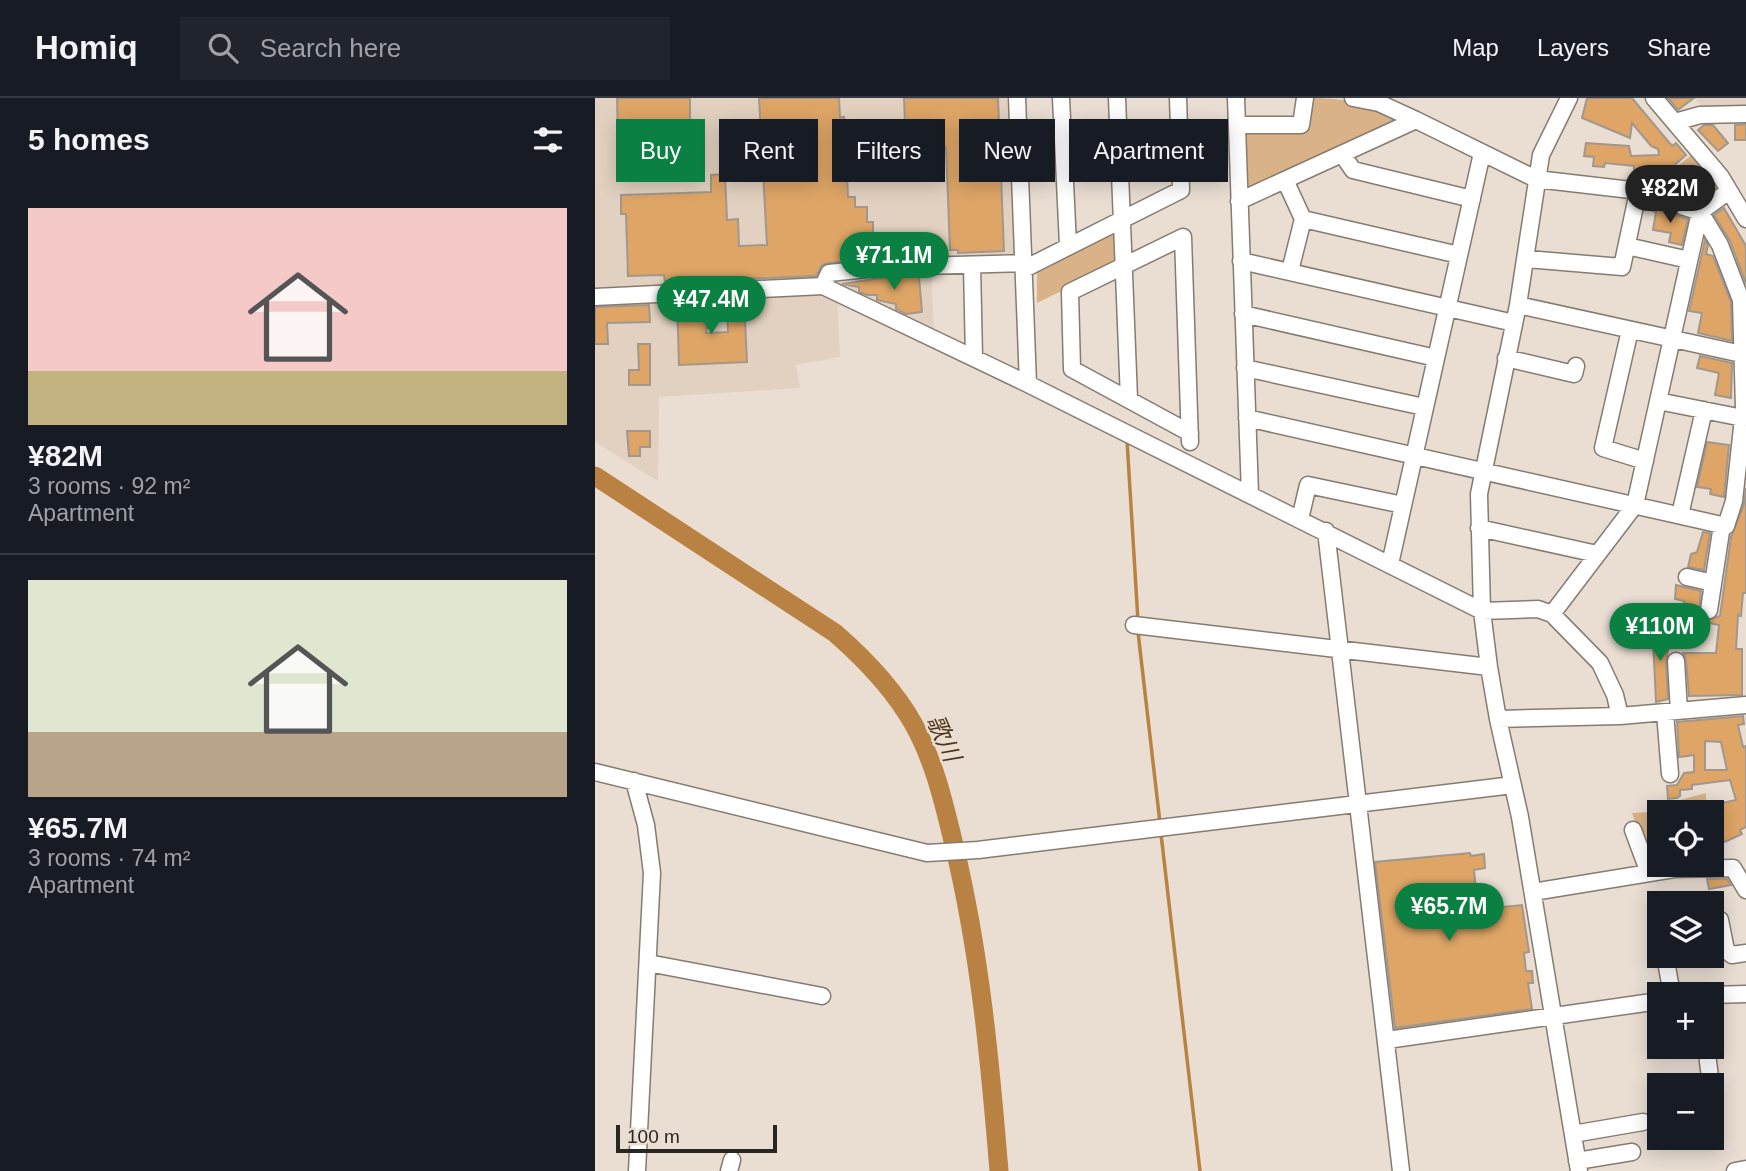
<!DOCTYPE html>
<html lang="en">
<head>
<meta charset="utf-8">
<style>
  body { margin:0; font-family:Helvetica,"Noto Sans JP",sans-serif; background:#20242c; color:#f1f3f6; height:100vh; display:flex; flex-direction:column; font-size:26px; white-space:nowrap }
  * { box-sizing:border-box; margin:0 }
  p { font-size:23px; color:#9ea1a6 }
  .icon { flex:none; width:38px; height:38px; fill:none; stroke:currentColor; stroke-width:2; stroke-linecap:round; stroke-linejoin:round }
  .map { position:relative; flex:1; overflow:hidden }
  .details { display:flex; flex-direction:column; background:#171b24; width:595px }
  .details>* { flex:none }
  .top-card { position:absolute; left:21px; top:21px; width:665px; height:63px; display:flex; gap:14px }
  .controls { position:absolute; left:1052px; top:702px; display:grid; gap:14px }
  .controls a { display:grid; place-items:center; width:77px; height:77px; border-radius:0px; background:#171b24; box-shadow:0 4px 18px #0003; font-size:35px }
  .scale { position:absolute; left:21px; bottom:18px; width:161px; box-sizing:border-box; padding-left:7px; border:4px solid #292521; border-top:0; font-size:19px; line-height:24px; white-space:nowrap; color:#292521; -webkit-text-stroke:5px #eaded3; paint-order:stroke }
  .price { position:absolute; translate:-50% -60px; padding:0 16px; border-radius:24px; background:#0b8043; color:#fff; font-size:23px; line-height:46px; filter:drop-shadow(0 2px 4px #0008) }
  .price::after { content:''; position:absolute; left:50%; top:42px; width:21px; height:16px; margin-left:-10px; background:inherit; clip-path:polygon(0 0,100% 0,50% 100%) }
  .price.on { background:#222; color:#fff }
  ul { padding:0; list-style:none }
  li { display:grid; align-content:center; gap:14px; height:371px; padding:0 28px }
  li+li { border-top:2px solid #363941 }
  li span { display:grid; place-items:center; height:217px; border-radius:0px; color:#555 }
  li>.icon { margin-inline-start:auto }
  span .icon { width:126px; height:126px; fill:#fffc; stroke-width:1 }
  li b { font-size:30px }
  h2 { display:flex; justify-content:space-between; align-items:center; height:84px; padding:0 28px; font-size:30px }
  .chip { padding:0 24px; border-radius:0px; background:#171b24; box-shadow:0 4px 18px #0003; font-size:24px; line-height:63px }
  .chip.on { background:#0b8043; color:#fff }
  header { display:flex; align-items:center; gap:42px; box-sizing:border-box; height:98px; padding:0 35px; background:#171b24; border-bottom:2px solid #363941 }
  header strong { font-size:33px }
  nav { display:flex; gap:38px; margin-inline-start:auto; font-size:24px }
  .search { width:490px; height:63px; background:#20242c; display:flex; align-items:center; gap:18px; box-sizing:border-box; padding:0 24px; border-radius:0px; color:#9ea1a6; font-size:26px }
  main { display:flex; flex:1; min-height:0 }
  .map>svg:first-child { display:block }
  .built { fill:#e2d1c0 }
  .green { fill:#dab287 }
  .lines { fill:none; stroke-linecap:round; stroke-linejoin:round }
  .stream { stroke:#b98243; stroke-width:3.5 }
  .river { stroke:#b98243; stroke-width:19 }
  .building { fill:#dea566; stroke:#a1978c; stroke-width:2; fill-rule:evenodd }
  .minor-casing { stroke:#857b71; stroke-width:19 }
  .minor { stroke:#fff; stroke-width:16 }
  .labels { text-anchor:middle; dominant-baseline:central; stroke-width:5; stroke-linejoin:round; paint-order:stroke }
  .water-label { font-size:24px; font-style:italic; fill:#4f361b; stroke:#eaded3 }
</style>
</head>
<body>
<header>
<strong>Homiq</strong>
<div class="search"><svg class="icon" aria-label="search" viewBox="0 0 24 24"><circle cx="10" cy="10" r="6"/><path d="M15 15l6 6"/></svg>Search here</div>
<nav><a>Map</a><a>Layers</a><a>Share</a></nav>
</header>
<main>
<section class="details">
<h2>5 homes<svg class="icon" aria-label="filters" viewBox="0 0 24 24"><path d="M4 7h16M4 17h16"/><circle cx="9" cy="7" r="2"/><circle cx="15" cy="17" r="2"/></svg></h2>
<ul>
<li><span style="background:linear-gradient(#f6c9c9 75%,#c2b280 0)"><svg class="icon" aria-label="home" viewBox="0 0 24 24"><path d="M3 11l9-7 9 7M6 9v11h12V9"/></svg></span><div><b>¥82M</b><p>3 rooms · 92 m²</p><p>Apartment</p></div></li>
<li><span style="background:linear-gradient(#dfe7d0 70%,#b9a48a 0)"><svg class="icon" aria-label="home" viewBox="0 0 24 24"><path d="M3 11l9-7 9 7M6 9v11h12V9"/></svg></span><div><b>¥65.7M</b><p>3 rooms · 74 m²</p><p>Apartment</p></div></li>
</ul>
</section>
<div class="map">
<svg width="1151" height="1073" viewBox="0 0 1151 1073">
  <rect width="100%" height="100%" fill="#eaded3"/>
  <path class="built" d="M0 0H412L423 160 336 161 339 237 242 191 245 259 201 267 205 290 64 299 63 383 0 344Z
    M1100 0H1151V13L1112 14Z"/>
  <path class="green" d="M713 0C746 0 773 4 803 17V24L653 95 647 92 648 29H707Z
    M1099 55 1127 93 1102 111 1062 98 1068 80Z
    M523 127 525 164 442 205V169Z
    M1111 695V704C1094 711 1082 714 1064 714V766L1057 771 1037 715 1074 713V705Z"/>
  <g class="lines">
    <path class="stream" d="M532 342 543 523
      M543 534 565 725
      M566 736 605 1073"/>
    <path class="river" d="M0 378 240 535C271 562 299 591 319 627 340 665 349 706 359 747 385 855 395 963 404 1073"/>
  </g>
  <path class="building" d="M22 0H95V30H86L87 39 23 40Z
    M164 0H244L245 19H249L253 99H260V109H272V124H278V143L331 138 332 157 233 165 227 167 221 178 70 184 69 177 33 178 31 116H26V97L116 94V77L130 76 132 122 143 121 144 148 172 147Z
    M309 0H403L409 153 363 155V152H355L351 49 311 51Z
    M992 0H1037L1077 48 1081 45 1091 57 1074 72 1039 74V68L1010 65 1009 69 998 68 999 59 989 58 991 45 1034 48 1036 58 1064 57 1063 51 1056 48 1037 25 1035 40 987 20Z
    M1073 0H1099L1083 12Z
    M1151 26V42H1140V27Z
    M1109 27H1118L1133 45 1123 53 1103 32Z
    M1051 108 1093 121 1087 147 1074 144 1076 135 1058 132 1061 114 1050 110Z
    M1129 110 1151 148V186L1135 143 1119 117Z
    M1110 142 1113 147 1111 156 1118 158 1136 204 1137 243 1103 235 1107 215 1094 213Z
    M292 179H324L327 214 311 216 301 211V206L282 202V197H272L264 194V189L247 186Z
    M149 202 152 264 84 267 82 206 116 204 111 235 133 234 132 214H137V203Z
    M54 207 55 224 12 225 13 246H0V209Z
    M43 246H55V287H34V272H44Z
    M1105 258 1137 265 1136 300 1120 297 1124 275 1102 270Z
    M32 333H55V349H45V358H34Z
    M1112 344 1134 347 1129 399 1115 396 1116 391 1102 389Z
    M1151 390V495H1148L1146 518 1143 517 1141 551H1147V597L1094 598 1091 562 1088 555H1121L1124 527 1104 523 1105 517 1113 522 1125 518 1136 439 1149 406Z
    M1108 434 1115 435 1109 472 1093 469 1096 456 1102 454Z
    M1081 487 1106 493 1104 512 1088 508 1089 503 1080 501Z
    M1069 530 1070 552H1073L1071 564 1073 601 1061 604 1058 542H1054L1053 531Z
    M1148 618 1149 626 1143 627 1148 649 1151 648V729L1145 732 1147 736 1130 744 1117 717 1123 714 1122 706 1141 702 1135 682 1097 687V691L1085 692V698L1082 700 1073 701 1072 688 1082 687 1089 675 1099 674V657L1084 659 1082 624ZM1110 643 1126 644 1132 672H1110Z
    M875 755 876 758 889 756 890 770 879 772 882 801 889 800 898 810 927 807 934 854 929 855 931 873H937L938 885H933L937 911 800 930 780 764Z
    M1112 781H1132L1136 787 1114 791Z"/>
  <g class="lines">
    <g class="minor-casing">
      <path id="minor" d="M422 0 433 286 887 513 943 511 957 516 1005 565 1020 597 1025 618
        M466 0 473 147
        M522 0 534 301
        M641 0 655 396
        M758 0 784 5 821 22 941 81 1036 92 1105 114 1134 93
        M974 0 946 57 923 207 884 396 887 513 894 569 903 621 925 719 984 1073
        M1059 0 1126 79 1151 121
        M1080 24 1105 17 1151 16
        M642 27H706L710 0
        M747 56 758 72 877 101
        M690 82 708 121 695 173
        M644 103 821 22
        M708 121 864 157
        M1032 148 1094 162
        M932 161 1027 169 1043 94
        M646 163 919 225
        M377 167 379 260
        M429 171 586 92 583 0
        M228 188 433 286
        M0 199 228 188 234 175 291 169 428 165
        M923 207 1151 257
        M648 216 841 260
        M1035 232 1008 350 1050 363
        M911 260 979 276 981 268
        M650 270 829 309
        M1063 303 1148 320
        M652 320 1131 428 1139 403 1149 311 1146 202 1125 147 1105 114
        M595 335 477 271 475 194 588 139 595 344
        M1085 417 1109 312
        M705 421 713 387 808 407
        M884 430 1002 456
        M731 433 806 1073
        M795 466 887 55
        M1092 479 1118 485
        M1114 512 1127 427
        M957 516 1040 407 1105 114
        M539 527 894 569
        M1081 563 1084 613
        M1070 615 1075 676
        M903 621 1025 618 1151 607
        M0 674 332 755 383 752 918 687
        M39 683 51 727 57 775 42 1073
        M1038 732 1054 775
        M938 794 1079 771 1138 770 1151 792
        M1116 820 1125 822 1131 852 1137 857 1151 855
        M1070 858 1077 896
        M53 865 227 898
        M1116 897 1151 896
        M792 942 1064 903
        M1111 948 1116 987
        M978 1036 1048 1024
        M982 1063 1037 1054
        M134 1073 137 1062
        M1140 1073 1151 1071"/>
    </g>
    <use href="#minor" class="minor"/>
  </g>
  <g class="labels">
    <g class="water-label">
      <text transform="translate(349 640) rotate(66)">歌川</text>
    </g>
  </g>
</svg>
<div class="controls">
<a><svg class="icon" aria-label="locate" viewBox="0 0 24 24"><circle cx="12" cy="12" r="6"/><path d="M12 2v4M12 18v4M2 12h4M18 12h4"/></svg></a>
<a><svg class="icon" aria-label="layers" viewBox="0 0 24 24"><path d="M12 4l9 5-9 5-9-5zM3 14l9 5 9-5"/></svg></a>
<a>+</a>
<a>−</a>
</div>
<div class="scale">100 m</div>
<b class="price on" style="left:1075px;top:127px">¥82M</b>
<b class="price" style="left:299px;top:194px">¥71.1M</b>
<b class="price" style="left:116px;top:238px">¥47.4M</b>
<b class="price" style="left:1065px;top:565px">¥110M</b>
<b class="price" style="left:854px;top:845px">¥65.7M</b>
<div class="top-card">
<a class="chip on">Buy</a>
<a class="chip">Rent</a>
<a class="chip">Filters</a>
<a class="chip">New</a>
<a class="chip">Apartment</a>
</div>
</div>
</main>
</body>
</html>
